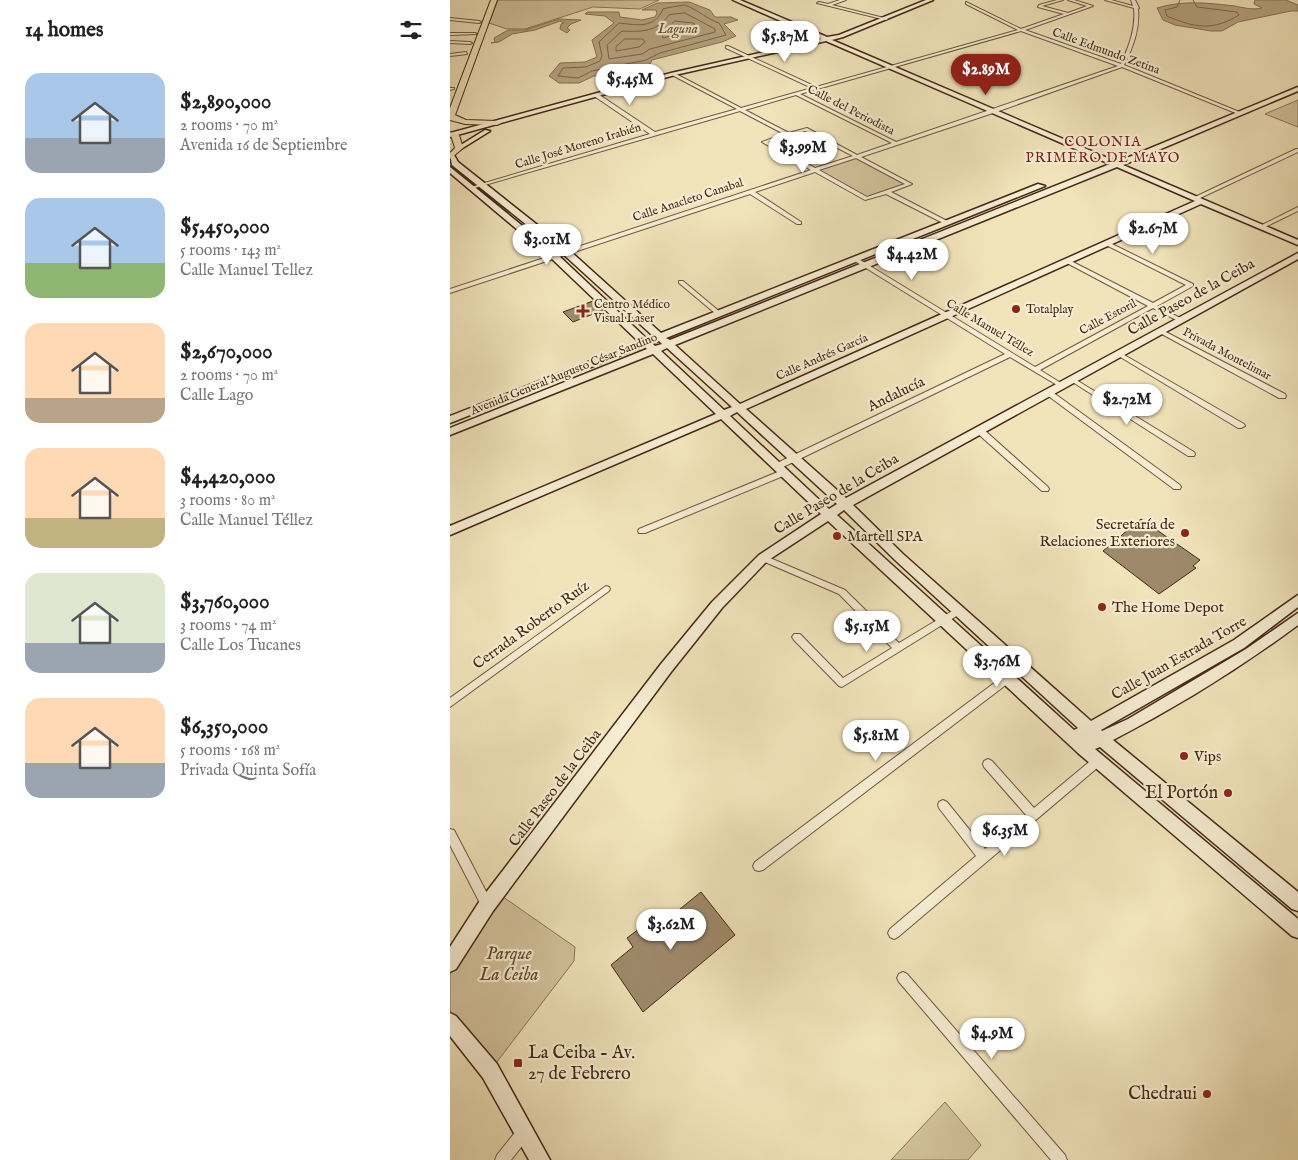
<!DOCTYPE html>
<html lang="en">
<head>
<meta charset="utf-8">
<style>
  body { margin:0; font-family:"IM FELL English",serif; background:#f6f6f6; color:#222; height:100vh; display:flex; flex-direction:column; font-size:19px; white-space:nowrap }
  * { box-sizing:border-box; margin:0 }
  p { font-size:16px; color:#767676 }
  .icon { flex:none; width:28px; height:28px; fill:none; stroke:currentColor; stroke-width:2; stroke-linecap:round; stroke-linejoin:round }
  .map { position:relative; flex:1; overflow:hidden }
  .side { display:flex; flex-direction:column; background:#fff; width:450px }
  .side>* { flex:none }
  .price { position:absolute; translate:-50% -42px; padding:0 11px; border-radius:18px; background:#fff; color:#222; font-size:16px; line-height:32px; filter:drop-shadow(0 1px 2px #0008) }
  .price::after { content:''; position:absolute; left:50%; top:30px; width:15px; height:11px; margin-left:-8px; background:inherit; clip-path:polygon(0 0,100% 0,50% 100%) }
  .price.on { background:#8f2418; color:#fff }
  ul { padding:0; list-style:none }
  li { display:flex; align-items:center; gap:15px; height:125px; padding:0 25px }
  li span { display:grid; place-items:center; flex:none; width:140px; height:100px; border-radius:15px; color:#555 }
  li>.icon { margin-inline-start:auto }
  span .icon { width:60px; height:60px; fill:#fffc; stroke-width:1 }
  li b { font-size:21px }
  h2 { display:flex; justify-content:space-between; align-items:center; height:60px; padding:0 25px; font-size:21px }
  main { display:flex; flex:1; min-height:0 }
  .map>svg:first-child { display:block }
  .green { fill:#d4c49f; stroke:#8c765a }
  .water { fill:#b6a482; stroke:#887356 }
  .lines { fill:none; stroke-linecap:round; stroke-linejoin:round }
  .shore { stroke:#7d664b; stroke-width:1 }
  .building { fill:#9e8a6b; stroke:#442914 }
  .street-casing { stroke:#6f583e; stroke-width:2 }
  .secondary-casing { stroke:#442914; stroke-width:3 }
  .primary-casing { stroke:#442914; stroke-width:2 }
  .street { fill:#f6edd3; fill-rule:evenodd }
  .secondary { fill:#f6edd3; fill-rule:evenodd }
  .primary { fill:#f1e4bb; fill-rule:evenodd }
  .poi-dot { fill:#8f2418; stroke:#f6edd3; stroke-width:2 }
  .labels { text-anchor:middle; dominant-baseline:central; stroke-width:4.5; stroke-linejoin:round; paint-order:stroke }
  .far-street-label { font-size:12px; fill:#442914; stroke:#f6edd3 }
  .far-poi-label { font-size:12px; fill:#442914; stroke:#f6edd3; text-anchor:start }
  .far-water-label { font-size:14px; font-style:italic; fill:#664e35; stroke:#f6edd3 }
  .far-neighbourhood-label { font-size:14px; letter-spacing:1px; fill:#7a1f14; stroke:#f6edd3 }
  .street-label { font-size:15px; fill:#442914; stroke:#f6edd3 }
  .poi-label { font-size:15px; fill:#442914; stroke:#f6edd3; text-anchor:start }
  .near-poi-label { font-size:18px; fill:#442914; stroke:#f6edd3; text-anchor:end }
  .near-park-label { font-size:18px; font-style:italic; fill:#614830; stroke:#f6edd3 }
</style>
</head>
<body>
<main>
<section class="side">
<h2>14 homes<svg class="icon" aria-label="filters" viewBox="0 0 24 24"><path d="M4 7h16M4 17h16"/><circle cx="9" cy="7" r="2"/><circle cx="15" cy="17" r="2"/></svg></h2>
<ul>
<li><span style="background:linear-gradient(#a9c7e8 65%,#9aa5b1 0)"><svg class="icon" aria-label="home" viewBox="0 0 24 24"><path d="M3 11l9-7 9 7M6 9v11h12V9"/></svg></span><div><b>$2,890,000</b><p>2 rooms · 70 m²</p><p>Avenida 16 de Septiembre</p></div></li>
<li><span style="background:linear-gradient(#a9c7e8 65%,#8fb573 0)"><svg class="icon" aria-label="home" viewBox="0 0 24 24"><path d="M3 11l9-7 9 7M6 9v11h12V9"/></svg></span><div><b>$5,450,000</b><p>5 rooms · 143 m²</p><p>Calle Manuel Tellez</p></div></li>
<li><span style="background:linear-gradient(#ffd9b3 75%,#b9a48a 0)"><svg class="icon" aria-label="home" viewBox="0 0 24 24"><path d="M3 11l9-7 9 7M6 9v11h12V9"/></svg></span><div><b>$2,670,000</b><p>2 rooms · 70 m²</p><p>Calle Lago</p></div></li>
<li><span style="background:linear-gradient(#ffd9b3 70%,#c2b280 0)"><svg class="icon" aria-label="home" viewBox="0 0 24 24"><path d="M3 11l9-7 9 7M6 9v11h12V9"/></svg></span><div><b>$4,420,000</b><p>3 rooms · 80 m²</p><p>Calle Manuel Téllez</p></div></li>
<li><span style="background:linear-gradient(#dfe7d0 70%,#9aa5b1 0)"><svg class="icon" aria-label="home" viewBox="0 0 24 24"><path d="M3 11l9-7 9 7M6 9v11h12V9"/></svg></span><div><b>$3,760,000</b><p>3 rooms · 74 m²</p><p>Calle Los Tucanes</p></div></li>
<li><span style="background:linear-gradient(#ffd9b3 65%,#9aa5b1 0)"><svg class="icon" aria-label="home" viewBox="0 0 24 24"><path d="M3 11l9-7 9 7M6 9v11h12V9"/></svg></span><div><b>$6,350,000</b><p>5 rooms · 168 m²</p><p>Privada Quinta Sofía</p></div></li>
</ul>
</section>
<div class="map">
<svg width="848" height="1160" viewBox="0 0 848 1160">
  <rect width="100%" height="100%" fill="#f1e4bb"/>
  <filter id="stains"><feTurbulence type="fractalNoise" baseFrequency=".004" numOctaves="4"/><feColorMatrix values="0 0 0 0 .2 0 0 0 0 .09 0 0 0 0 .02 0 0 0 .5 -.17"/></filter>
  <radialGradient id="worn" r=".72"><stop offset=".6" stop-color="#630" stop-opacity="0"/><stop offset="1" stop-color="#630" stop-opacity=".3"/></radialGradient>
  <path class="green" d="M48 0H209L190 9 143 7 75 29H57L39 23Z
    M848 100V127L815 114Z
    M405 157 459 184 417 199 365 169Z
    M46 892 125 947 124 961 40 1071 0 1022V964Z
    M495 1102 531 1145 518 1160H441Z"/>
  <path class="water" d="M805 0H836L848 5V11H841L788 22 772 31H761L725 25 713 20 707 8C733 0 758 3 785 6 795 8 802 10 812 8L804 4Z
    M239 2 260 10 265 17H281L288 20 274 24 286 36 272 42 202 60 200 64 144 76 129 83H109L99 76 110 63 135 62 147 57 142 40 164 23 155 16 135 14 137 12H169L170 17 192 20 205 17 207 13 206 10H192L207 3Z
    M109 19 131 20 121 24 117 28 120 30 117 33 110 29 111 24 114 23 110 21 85 30 62 34 49 42 41 43 45 42 44 38 58 30H75Z"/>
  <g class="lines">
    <path class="shore" d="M730 0 727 7 715 10 717 16C745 28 763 31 789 15L787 12 747 7 743 0
      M235 5C248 10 257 19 269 23L276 35 210 53 196 60 142 71 128 78 108 76 113 68 136 67 150 61 152 56 149 42 169 23C187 25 205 29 213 9Z
      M235 13 265 29V32L200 49 192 54 159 59 157 45 172 31C191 32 207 32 219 15Z
      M225 21 243 23 249 28 213 38 212 34Z
      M175 39H193L195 42 189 47 166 51V47Z"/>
  </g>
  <path class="building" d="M143 301 153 310 123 322 113 312Z
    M691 519 750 560 743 566 746 568 709 594 653 551Z
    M251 892 285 935 193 1012 161 965 183 947 177 938 193 926 199 934Z"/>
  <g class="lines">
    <g class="street-casing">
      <path id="street" d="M390 0H396L382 5 438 19 436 20 367 3 369 2 378 4Z
        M607 0H613L592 6 618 13 637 6 618 0H624L643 6 575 30 671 64C679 46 686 29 684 8L655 0H661L683 6 681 0H685L689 8 688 9C690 29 683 47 674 65L792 113 788 114 672 67 546 112 411 157 462 184 441 192 499 222V224H495L436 194 415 200 365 172 305 192 351 222V224H347L300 194 0 293V289L361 170 312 142 334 134 290 111 21 189V187L200 134 144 96V94H148L205 132 287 109 222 75V73H224L291 108 362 88 276 48V46H278L366 87 568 30 516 4V2L571 29 614 14 588 7 589 5ZM571 31 668 66 446 142 350 94ZM346 95 442 143 407 155 357 128 339 133 295 110ZM355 131 403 156 365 168 318 142ZM406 158 455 184 417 197 369 170Z
        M0 18 29 21 31 22 29 23 0 20Z
        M0 33H25L27 34 0 35Z
        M0 41 20 42 22 43 20 44 0 43Z
        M16 52 17 54 0 56V54Z
        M0 88H4V89L0 90Z
        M846 149H848V152L748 199 743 198Z
        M848 207V211L813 228 808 227Z
        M654 242H658L743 284V286L707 306 734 320V322H730L703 308 590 370 614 385 616 386 612 388 560 357 331 468H325L324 466 325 464 555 354 403 260V258H407L585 367 698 306 615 262V260H619L703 303 736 285 654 244Z
        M229 281H233L270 312V314H266L229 283Z
        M712 330 835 394 836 396 835 398H829L710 333V331Z
        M669 352 794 424 795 426 791 428H788L667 355 666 354Z
        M623 378 744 452 745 454 744 456H738L621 381V379Z
        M597 391H601L730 485 731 487 730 489H724L597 395Z
        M526 428H532L598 487 599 489 598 491H592L526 432Z
        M335 469 339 472 338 474 195 533H189L188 531 189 529Z
        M313 555 395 590 449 643 507 608H513L515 610 513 612 392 687 389 686 344 640 342 637 344 634H350L393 678 442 648 389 594 310 560 309 558Z
        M156 586 159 587 160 589 159 591 0 707V698Z
        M558 674 561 675 563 678 561 681 313 870 309 871 305 870 303 866 305 862 555 675Z
        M649 755 653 757 654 760 653 763 448 937 444 939 440 937 438 933 440 929 526 856 489 808 488 805 489 802 493 800 497 802 535 849 576 815 534 767 533 764 534 761 538 759 542 761 584 808 645 757Z
        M0 829 4 830 41 901 43 905 41 909 37 911 33 909 0 845Z
        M453 972 457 974 615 1155 617 1160H601L449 982 447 978 449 974Z
        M75 1124 80 1126 82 1131 80 1136 61 1160H45L47 1155 70 1126Z"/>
    </g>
    <g class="secondary-casing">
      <path id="secondary" d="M283 0H290L377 37 389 35 476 0H483L393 37 382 40 667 162 848 87V91L673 165 848 240V245L751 204 296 409 396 498 848 253V259L403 505 453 554 641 721 784 640 848 595V607L794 648 651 730 652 731 678 719 796 649 848 613V625C790 668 727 707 663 740L848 892V911L842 909 650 747 645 749 848 919V938L842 936 628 753 378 521 317 561 272 608 221 672 43 911 6 969 0 972V947L31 899 211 664 262 602 309 555 371 514 271 419 0 535V526L266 414 203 354 0 435V428L197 349 194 346 0 423V416L189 342 101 258 0 173V167L107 254 197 339 203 336 113 254 2 165 0 154 4 155 8 162 119 250 211 333 588 184 595 186 216 338 220 340 660 164 376 41 225 75 0 137V133L221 73 371 39ZM667 167 745 201 290 404 225 345ZM209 341 212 344 205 346 202 343ZM217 348 282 407 274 410 211 351ZM287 412 387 504 379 509 280 416ZM394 510 445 560 628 728 624 730 387 515Z
        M35 130 40 131 11 149 6 148Z
        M0 1013 6 1016 47 1064 100 1160H79L33 1078 0 1036Z"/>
    </g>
    <g class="primary-casing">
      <path id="primary" d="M41 0H47L5 115 16 120 47 121 51 123 47 125 15 124 0 120V108Z
        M0 132 9 135 13 148 0 159V153L5 148Z"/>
    </g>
    <use href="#street" class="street"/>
    <use href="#secondary" class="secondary"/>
    <use href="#primary" class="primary"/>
  </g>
  <g class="poi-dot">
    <circle cx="566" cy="309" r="5"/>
    <path d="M130.5 303.5h5v5h5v5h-5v5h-5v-5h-5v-5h5z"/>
    <circle cx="735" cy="533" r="5"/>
    <circle cx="387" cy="536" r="5"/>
    <circle cx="652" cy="607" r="5"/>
    <circle cx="734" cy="756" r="5"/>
    <circle cx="778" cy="793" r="5"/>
    <rect x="63" y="1058" width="10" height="10" rx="2.5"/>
    <circle cx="757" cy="1094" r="5"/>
  </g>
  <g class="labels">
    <g class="far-street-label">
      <text transform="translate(656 51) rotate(20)">Calle Edmundo Zetina</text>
      <text transform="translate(401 110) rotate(27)">Calle del Periodista</text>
      <text transform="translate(128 146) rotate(-17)">Calle José Moreno Irabién</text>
      <text transform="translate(238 200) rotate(-18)">Calle Anacleto Canabal</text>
      <text transform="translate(658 317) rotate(-28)">Calle Estoril</text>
      <text transform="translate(540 328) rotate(31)">Calle Manuel Téllez</text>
      <text transform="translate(777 354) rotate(28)">Privada Montelimar</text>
      <text transform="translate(372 357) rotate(-24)">Calle Andrés García</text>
      <text transform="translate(114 374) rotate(-22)">Avenida General Augusto César Sandino</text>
    </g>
    <g class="far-poi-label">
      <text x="144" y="304">Centro Médico<tspan x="144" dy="14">Visual Laser</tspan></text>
      <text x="576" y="309">Totalplay</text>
    </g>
    <g class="far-water-label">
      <text x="228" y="29">Laguna</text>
    </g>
    <g class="far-neighbourhood-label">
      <text x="653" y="142">COLONIA<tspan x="653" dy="16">PRIMERO DE MAYO</tspan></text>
    </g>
    <g class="street-label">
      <text transform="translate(741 297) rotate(-29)">Calle Paseo de la Ceiba</text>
      <text transform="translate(446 394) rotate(-26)">Andalucía</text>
      <text transform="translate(386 494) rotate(-31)">Calle Paseo de la Ceiba</text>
      <text transform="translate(81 625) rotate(-36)">Cerrada Roberto Ruíz</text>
      <text transform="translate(729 658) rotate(-30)">Calle Juan Estrada Torre</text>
      <text transform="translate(105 788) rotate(-53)">Calle Paseo de la Ceiba</text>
    </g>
    <g class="poi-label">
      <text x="725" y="524" text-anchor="end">Secretaría de<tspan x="725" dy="17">Relaciones Exteriores</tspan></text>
      <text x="397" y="536">Martell SPA</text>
      <text x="662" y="607">The Home Depot</text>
      <text x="744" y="756">Vips</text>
    </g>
    <g class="near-poi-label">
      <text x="768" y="793">El Portón</text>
      <text x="78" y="1053" text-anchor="start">La Ceiba - Av.<tspan x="78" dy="21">27 de Febrero</tspan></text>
      <text x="747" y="1094">Chedraui</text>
    </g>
    <g class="near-park-label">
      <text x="59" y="954">Parque<tspan x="59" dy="21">La Ceiba</tspan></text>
    </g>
  </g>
  <rect width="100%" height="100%" filter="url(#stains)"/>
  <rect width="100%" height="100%" fill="url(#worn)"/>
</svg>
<b class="price" style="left:335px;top:63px">$5.87M</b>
<b class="price on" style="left:536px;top:96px">$2.89M</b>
<b class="price" style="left:180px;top:106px">$5.45M</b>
<b class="price" style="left:353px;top:174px">$3.99M</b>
<b class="price" style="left:703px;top:255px">$2.67M</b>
<b class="price" style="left:97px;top:266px">$3.01M</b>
<b class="price" style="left:462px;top:281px">$4.42M</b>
<b class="price" style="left:677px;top:426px">$2.72M</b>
<b class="price" style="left:417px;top:653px">$5.15M</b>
<b class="price" style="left:547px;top:688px">$3.76M</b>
<b class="price" style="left:426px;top:762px">$5.81M</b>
<b class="price" style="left:555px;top:857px">$6.35M</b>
<b class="price" style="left:221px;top:951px">$3.62M</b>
<b class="price" style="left:542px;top:1060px">$4.9M</b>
</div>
</main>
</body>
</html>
